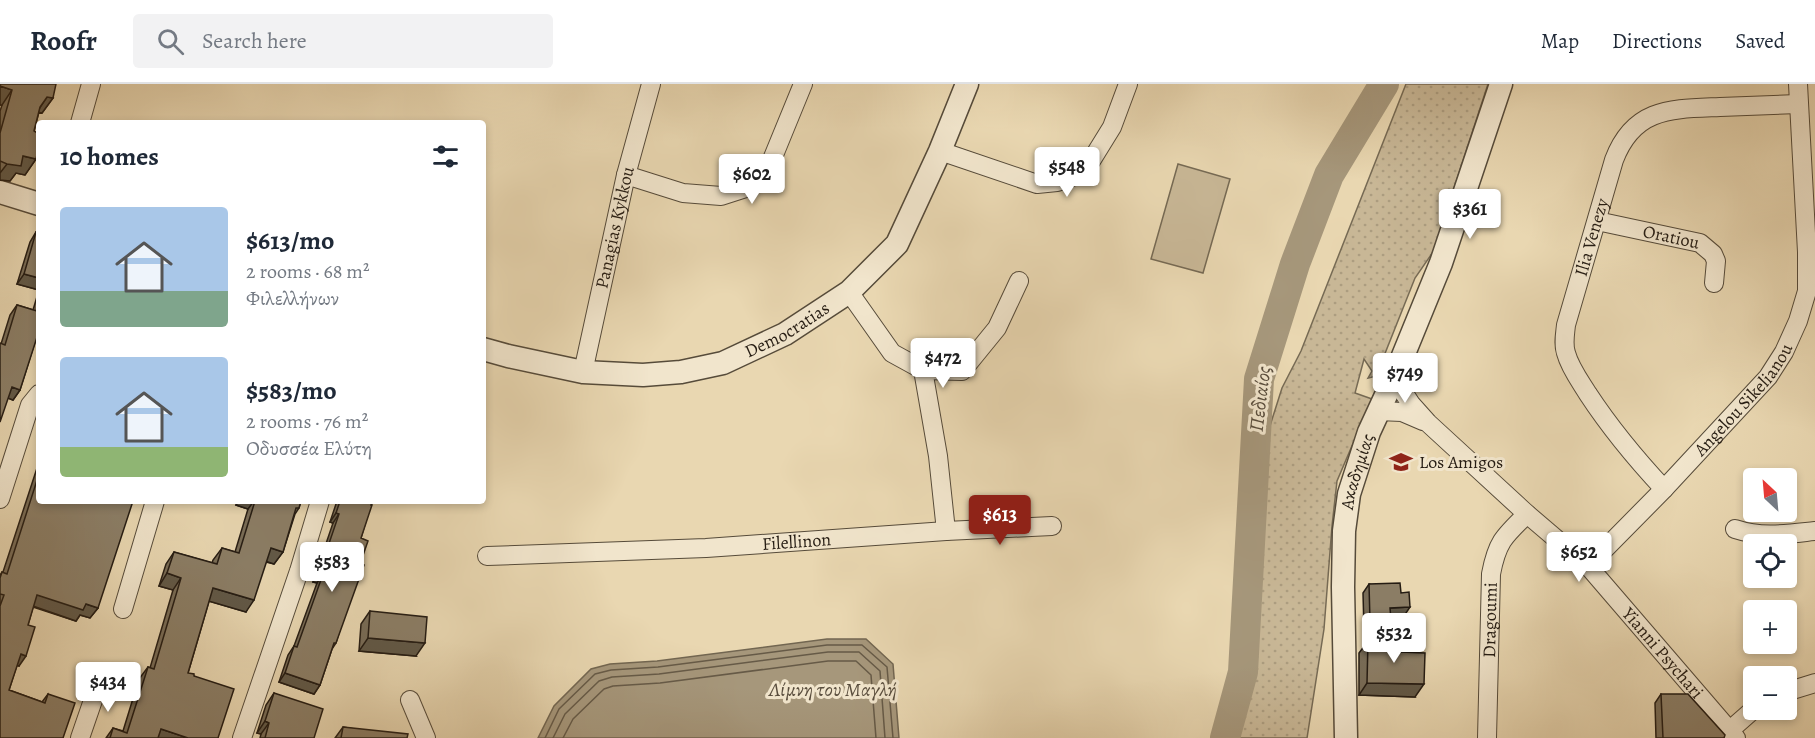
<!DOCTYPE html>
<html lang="en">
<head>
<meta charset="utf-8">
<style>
  body { margin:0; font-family:Alegreya,serif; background:#f2f2f3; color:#1f2937; height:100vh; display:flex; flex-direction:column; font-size:22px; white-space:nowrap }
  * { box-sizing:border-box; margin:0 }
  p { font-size:20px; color:#747a83 }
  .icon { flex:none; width:33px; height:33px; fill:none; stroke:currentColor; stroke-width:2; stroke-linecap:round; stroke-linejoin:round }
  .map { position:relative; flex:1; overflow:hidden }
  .details { position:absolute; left:36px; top:36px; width:450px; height:384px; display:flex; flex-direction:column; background:#fff; border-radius:6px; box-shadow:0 3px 9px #0003 }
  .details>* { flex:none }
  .needle { width:39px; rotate:334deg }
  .tools { position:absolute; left:1743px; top:384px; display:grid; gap:12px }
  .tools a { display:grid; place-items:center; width:54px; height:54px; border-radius:6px; background:#fff; box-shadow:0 3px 9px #0003; font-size:30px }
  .price { position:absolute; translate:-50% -51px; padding:0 14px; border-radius:6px; background:#fff; color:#222; font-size:20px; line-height:39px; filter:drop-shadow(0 2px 3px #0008) }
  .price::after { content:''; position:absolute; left:50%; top:36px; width:18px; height:14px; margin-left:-9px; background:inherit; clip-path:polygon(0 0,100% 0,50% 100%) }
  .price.current { background:#8f2418; color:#fff }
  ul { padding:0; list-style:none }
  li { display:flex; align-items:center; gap:18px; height:150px; padding:0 24px }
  li span { display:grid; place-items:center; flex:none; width:168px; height:120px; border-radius:6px; color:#555 }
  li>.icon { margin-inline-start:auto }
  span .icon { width:72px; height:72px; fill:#fffc; stroke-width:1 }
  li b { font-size:26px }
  h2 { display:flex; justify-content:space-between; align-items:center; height:72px; padding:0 24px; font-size:26px }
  header { display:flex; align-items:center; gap:36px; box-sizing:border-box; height:84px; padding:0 30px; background:#fff; border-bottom:2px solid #e0e1e3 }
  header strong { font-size:28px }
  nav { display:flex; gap:33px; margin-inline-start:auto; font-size:21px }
  .search { width:420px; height:54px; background:#f2f2f3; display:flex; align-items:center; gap:15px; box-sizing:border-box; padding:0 21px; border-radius:6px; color:#747a83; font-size:22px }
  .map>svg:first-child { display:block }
  .grass { fill:url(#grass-dots); stroke:#766a54; stroke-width:1.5 }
  .pitch { fill:#c8b796; stroke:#766a54; stroke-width:1.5 }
  .water { fill:#a6977b; stroke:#726651; stroke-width:1.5 }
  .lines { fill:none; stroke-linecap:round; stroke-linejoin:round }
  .shore { stroke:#665a47; stroke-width:1.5 }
  .river { stroke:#a6977b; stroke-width:30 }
  .minor-casing { stroke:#564b3a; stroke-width:20 }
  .tertiary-casing { stroke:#564b3a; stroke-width:25 }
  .minor { stroke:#f1e5cc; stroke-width:18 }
  .tertiary { stroke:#f1e5cc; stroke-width:22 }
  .wall { fill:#786c57; stroke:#251c13; stroke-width:1.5 }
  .shaded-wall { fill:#615847; stroke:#251c13; stroke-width:1.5 }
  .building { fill:#8b7d65; stroke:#251c13; stroke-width:1.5 }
  .labels { text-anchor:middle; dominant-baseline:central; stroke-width:6; stroke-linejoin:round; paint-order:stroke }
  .street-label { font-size:18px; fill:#251c13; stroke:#f1e5cc }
  .poi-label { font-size:18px; fill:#251c13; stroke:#f1e5cc; text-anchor:start }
  .water-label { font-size:20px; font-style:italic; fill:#594d3d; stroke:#f1e5cc }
</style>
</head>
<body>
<header>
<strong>Roofr</strong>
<div class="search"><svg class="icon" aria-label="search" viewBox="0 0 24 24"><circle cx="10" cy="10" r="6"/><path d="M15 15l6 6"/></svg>Search here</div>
<nav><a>Map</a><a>Directions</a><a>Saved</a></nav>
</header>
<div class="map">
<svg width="1815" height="654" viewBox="0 0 1815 654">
  <defs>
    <pattern id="grass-dots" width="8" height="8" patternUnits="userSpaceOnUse" patternTransform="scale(1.5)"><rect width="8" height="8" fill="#c8b796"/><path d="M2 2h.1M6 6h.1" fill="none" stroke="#ac9d80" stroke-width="1.8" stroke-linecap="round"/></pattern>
  </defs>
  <rect width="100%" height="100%" fill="#e9d7b1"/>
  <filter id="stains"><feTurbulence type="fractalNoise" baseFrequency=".00333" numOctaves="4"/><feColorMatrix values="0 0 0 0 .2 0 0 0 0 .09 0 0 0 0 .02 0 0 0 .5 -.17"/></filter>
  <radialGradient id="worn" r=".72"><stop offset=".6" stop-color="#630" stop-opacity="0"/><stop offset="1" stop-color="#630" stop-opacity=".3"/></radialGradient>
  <path class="grass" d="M1406 0H1488L1433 168 1415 194 1376 292 1368 294 1372 287 1364 275 1355 309 1372 315 1337 397 1332 442 1324 545 1307 654H1211L1247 551 1265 407 1269 345 1282 304 1301 267Z"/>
  <path class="pitch" d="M1178 80 1230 95 1203 189 1151 175Z"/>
  <path class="water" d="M827 555H866L893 580 899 654H538L554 622 591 585 610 580 657 577Z"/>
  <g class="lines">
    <path class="shore" d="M545 654 559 625 595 590 611 586 658 583 827 561H862L887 583 893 654
      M553 654 565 630 599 597 612 593 659 590 828 568H859L880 587 885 654
      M563 654 573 635 604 605 613 602 660 599 828 577H856L871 591 876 654"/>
    <path class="river" d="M1225 654 1243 588 1259 295 1295 180 1329 91 1384 0"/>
    <g class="minor-casing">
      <g id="minor">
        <path d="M80 39 91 0"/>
        <path d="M940 67 1037 100 1057 98 1074 92 1091 77 1112 43 1128 0"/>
        <path d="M626 91 683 109 721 112 749 103 769 83 803 0"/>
        <path id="s1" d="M1597 137 1700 159 1713 170 1716 177 1714 199"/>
        <path d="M849 208 892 269 923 286 962 287 997 244 1019 197"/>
        <path id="s2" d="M583 288 626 91 651 0"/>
        <path id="s3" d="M1394 294 1411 320 1428 339 1527 430 1588 482 1736 654"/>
        <path d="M1378 327 1402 328 1423 337"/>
        <path id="s4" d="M1664 405C1636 375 1611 345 1588 310 1580 297 1570 284 1566 269 1563 260 1565 251 1566 241L1614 76C1634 23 1672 25 1720 23 1746 22 1772 21 1798 20"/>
        <path d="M0 415 30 321 39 310"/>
        <path d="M1735 445C1762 454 1786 450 1815 447"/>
        <path d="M946 447 1052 442"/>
        <path id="s5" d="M487 472 706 464 946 447 938 372 923 286"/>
        <path id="s6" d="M1588 482 1664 405 1768 293 1784 268 1798 237 1807 207V168L1798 0"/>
        <path d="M123 525 155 417"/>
        <path d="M1786 608 1815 599"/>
        <path d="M410 616 426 654"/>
        <path d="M1729 647 1754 625"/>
        <path d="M80 654 101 593"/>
        <path d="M242 654 299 487 320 417"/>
        <path id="s7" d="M1487 654 1491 490C1497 458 1504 452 1527 430"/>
      </g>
    </g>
    <g class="tertiary-casing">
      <g id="tertiary">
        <path d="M0 108 39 120"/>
        <path id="s8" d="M483 265 508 272 583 288 643 291 681 288 723 279 785 250 849 208 897 160 940 67 967 0"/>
        <path id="s9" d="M1346 654 1343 503 1344 447 1349 410 1369 348 1394 294 1441 179 1501 0"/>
      </g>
    </g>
    <use href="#minor" class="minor"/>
    <use href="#tertiary" class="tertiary"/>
  </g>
  <path class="wall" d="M0 0 53 14 42 29 39 28 34 47 36 75 25 91 16 89 10 97 0 96V27L2 21H0Z
    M36 148 39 149V259L35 258 20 306 13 316 8 314 1 260 10 231 17 221 33 226 39 206 17 200 30 158Z
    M39 378V417L98 524 90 534 80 531 76 537 33 523 28 541 19 582 17 581 9 606 42 618 48 610 63 654H0V491L2 488H3Z
    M237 417H301L299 424 295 430 283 468 274 480 266 478 246 528 209 517 188 589 194 592 218 654H106L113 644 123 647 139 595 148 583 150 584 173 506 159 502 166 480 174 468 212 479 213 476 222 464 235 468 248 425 236 421Z
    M337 417H372L361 454 360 480 336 559 332 565 320 601 314 610 279 598 288 571 294 562 317 499 313 498 333 439 330 438Z
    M1369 500 1401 509 1404 532H1390L1385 545 1364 546 1363 509Z
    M370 527 416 572 359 567 361 540Z
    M1368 557 1415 613 1359 611V569Z
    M274 609 314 654H260L261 650 257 649 266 621Z
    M1661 610 1724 654H1656L1655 619Z
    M343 643 407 654H335Z"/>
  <path class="shaded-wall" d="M0 2 12 6 2 21H0Z
    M47 13 53 14 42 29 37 28Z
    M23 72 36 75 25 91 16 89 10 97 0 96V89L7 80Z
    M24 190 39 194V206L17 200Z
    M38 247H39V259L32 257Z
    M12 303 20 306 13 316 5 313Z
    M239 417H254L248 425 236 421Z
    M336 429 339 430 333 439 330 438Z
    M271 464 283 468 274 480 262 476Z
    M167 489 181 494 173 506 159 502Z
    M319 489 323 490 317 499 313 498Z
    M213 504 254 516 246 528 205 516Z
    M37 511 86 520 98 524 90 534 80 531 76 537 30 521Z
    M1410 523 1404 532H1384L1390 524Z
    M1391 536 1385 545 1364 546 1370 537Z
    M368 554 425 559 416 572 359 567Z
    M21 570 26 572 19 582 13 580Z
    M285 589 320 601 314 610 279 598Z
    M1367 599 1424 600 1415 613 1359 611Z
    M265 637 269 639 261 650 257 649Z
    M161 645 188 654H155Z"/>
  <path class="building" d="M0 0H56L53 14 47 13 40 23 34 47 39 50V63L36 75 23 72 21 82 7 80 0 77V49L12 6 0 2Z
    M36 148 39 149V194L24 190Z
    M39 219V247L20 306 12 303 0 338V259L5 261 17 221 37 227Z
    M39 390V417H133L98 524 86 520 83 526 37 511 28 541 35 543 26 572 21 570 9 606 45 619 48 610 75 619 63 654H0V522L4 511 0 510V494L2 488 7 490Z
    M255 417H301L299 424H296L283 468 271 464 254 516 213 504 188 589 194 590V592L234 605 218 654H188L161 645 158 654H110L113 644 127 649 148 583 154 585 181 494 167 489 174 468 217 480 222 464 239 469Z
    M340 417H372L371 421H372L361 454 368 457 360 480 364 481 336 559H334L320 601 285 589 294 562 297 563 323 490 319 489 339 430 336 429Z
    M1400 499 1401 509 1409 508 1410 523 1390 524 1391 536 1370 537 1369 500Z
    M370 527 427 533 425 559 368 554Z
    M1368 557 1401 558V568L1425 569 1424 600 1367 599Z
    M274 609 323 625 314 654H265L269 639 265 637Z
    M1661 610H1688L1725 651 1724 654H1663Z
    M343 643 408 650 407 654H341Z"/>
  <defs>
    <g id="school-bare" transform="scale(1.8)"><path d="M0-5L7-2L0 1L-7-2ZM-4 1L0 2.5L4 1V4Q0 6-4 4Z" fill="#8f2418" stroke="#f1e5cc" stroke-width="2.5" paint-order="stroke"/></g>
  </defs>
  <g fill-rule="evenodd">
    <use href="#school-bare" x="1401" y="378"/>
  </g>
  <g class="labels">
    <g class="street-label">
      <text stroke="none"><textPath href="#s2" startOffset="148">Panagias Kykkou</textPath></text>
      <text stroke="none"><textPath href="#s4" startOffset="288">Ilia Venezy</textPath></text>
      <text stroke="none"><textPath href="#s1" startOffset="76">Oratiou</textPath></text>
      <text stroke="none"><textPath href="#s8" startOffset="316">Democratias</textPath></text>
      <text stroke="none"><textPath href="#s6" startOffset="228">Angelou Sikelianou</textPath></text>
      <text stroke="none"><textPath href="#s9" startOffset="268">Ακαδημίας</textPath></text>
      <text stroke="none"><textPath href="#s5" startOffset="310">Filellinon</textPath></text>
      <text stroke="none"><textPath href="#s7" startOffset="118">Dragoumi</textPath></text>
      <text stroke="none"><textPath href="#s3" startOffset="386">Yianni Psychari</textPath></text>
    </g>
    <g class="poi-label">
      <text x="1419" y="378">Los Amigos</text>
    </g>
    <g class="water-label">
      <text transform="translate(1260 315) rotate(-83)">Πεδιαίος</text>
      <text x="833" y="605">Λίμνη του Μαγλή</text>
    </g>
  </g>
  <rect width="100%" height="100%" filter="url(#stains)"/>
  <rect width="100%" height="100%" fill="url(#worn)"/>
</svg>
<div class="tools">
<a><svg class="needle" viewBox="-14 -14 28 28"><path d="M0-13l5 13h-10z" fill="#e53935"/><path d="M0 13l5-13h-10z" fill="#747a83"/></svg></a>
<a><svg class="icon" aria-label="locate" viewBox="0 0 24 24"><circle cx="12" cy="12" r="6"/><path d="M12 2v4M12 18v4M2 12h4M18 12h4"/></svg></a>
<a>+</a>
<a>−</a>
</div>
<b class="price" style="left:1067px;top:114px">$548</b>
<b class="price" style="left:752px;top:121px">$602</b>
<b class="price" style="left:1470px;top:156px">$361</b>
<b class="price" style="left:943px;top:305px">$472</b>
<b class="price" style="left:1405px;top:320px">$749</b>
<b class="price current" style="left:1000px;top:462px">$613</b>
<b class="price" style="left:1579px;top:499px">$652</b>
<b class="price" style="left:332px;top:509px">$583</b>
<b class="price" style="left:1394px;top:580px">$532</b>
<b class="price" style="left:108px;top:629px">$434</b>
<section class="details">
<h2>10 homes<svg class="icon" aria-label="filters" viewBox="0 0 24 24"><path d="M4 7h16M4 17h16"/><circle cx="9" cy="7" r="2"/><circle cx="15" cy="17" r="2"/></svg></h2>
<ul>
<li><span style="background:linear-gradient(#a9c7e8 70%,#7fa58c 0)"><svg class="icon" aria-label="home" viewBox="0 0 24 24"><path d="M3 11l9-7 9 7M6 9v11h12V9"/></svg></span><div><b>$613/mo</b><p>2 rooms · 68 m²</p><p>Φιλελλήνων</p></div></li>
<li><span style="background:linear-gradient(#a9c7e8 75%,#8fb573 0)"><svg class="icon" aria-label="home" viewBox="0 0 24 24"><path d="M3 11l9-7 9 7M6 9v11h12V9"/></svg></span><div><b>$583/mo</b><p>2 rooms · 76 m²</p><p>Οδυσσέα Ελύτη</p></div></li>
</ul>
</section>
</div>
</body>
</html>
